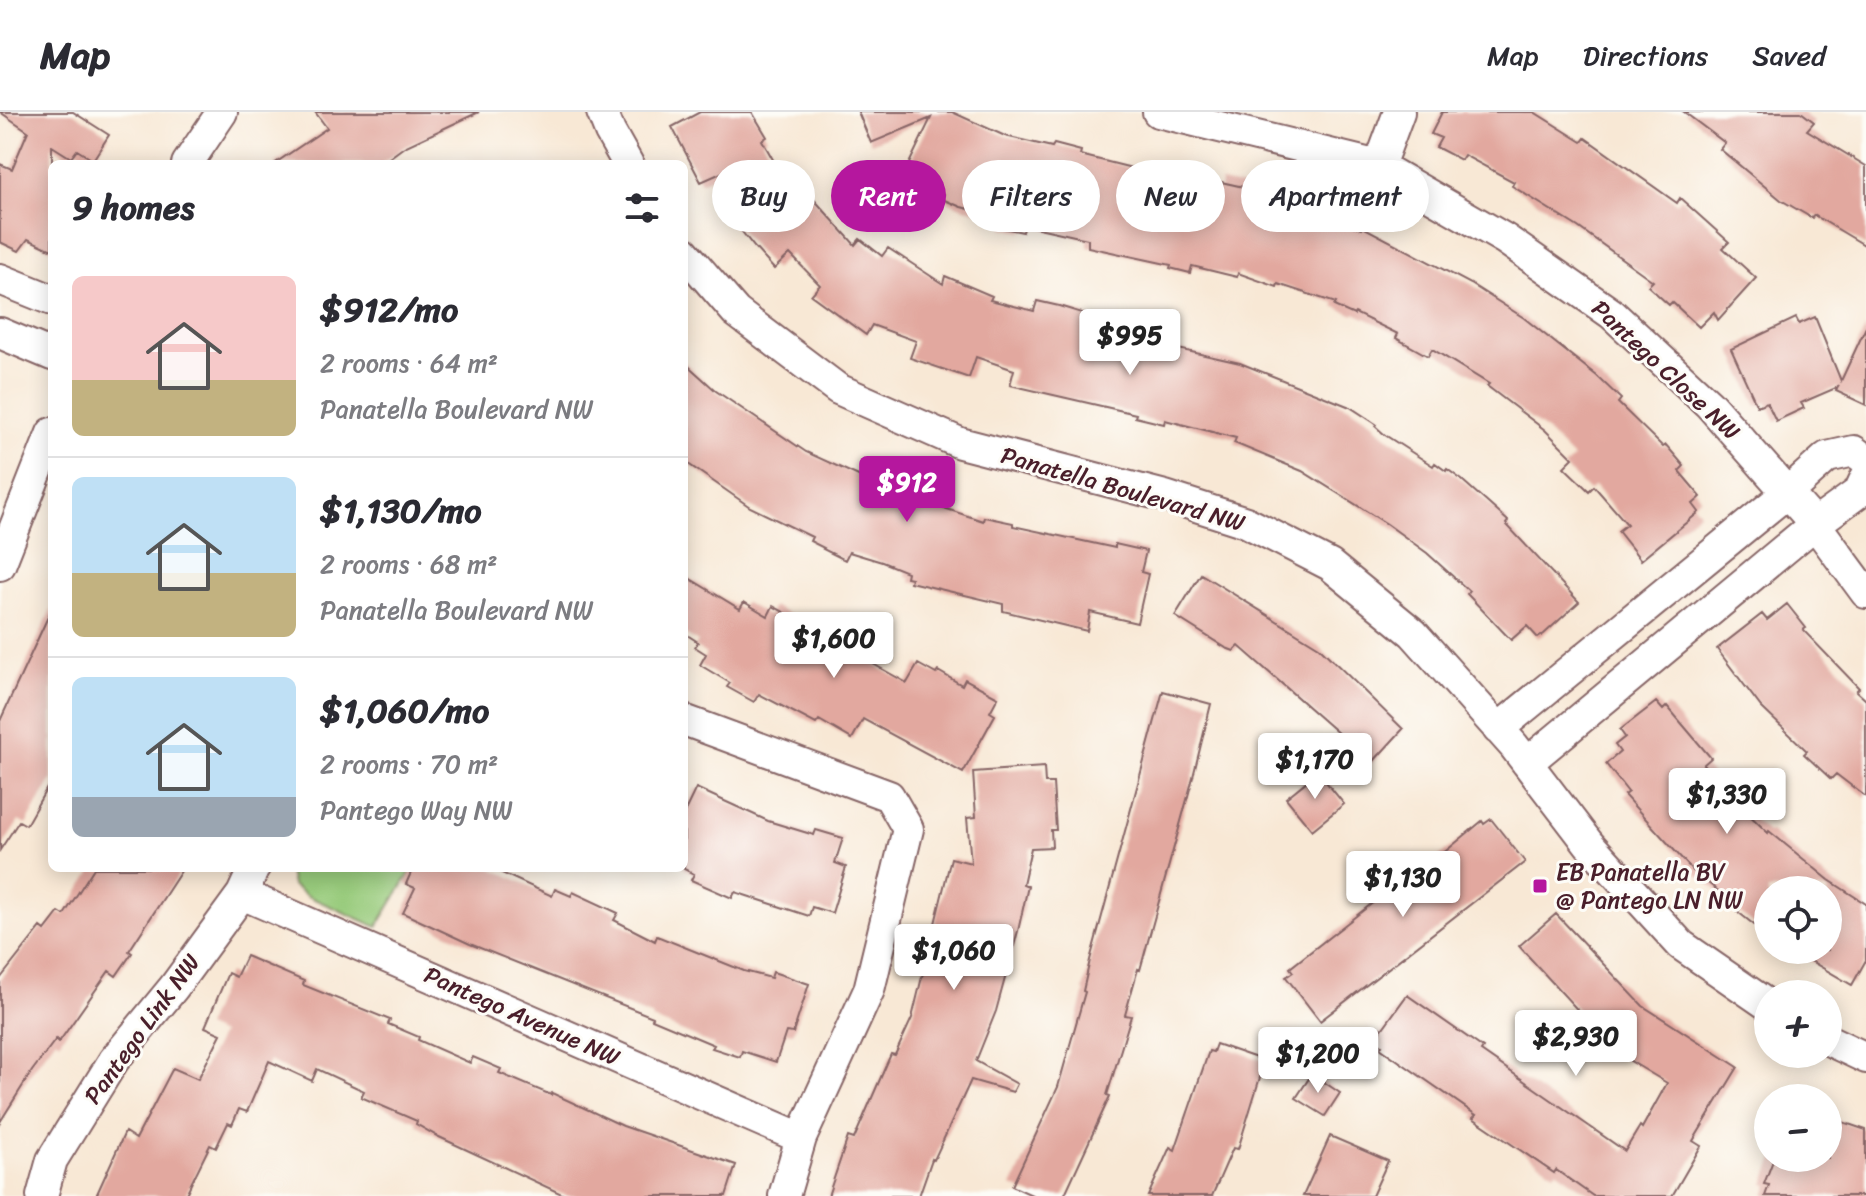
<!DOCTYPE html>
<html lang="en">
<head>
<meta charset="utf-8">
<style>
  body { margin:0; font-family:Sriracha,sans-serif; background:#f7f7f7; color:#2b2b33; height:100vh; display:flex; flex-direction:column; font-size:30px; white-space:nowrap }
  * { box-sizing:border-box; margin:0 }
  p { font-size:26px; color:#7c7c81 }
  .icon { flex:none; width:44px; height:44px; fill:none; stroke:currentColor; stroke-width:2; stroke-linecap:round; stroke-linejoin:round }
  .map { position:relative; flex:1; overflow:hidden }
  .details { position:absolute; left:48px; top:48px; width:640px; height:712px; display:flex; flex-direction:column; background:#fff; border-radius:12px; box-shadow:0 4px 20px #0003 }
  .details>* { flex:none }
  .top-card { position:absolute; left:712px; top:48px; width:760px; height:72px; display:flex; gap:16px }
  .controls { position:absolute; left:1754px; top:764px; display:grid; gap:16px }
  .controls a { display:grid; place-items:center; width:88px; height:88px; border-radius:50%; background:#fff; box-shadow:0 4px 20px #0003; font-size:40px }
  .price { position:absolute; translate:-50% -68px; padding:0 18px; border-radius:8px; background:#fff; color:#222; font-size:26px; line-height:52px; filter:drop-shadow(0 2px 4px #0008) }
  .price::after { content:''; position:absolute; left:50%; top:48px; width:24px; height:18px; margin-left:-12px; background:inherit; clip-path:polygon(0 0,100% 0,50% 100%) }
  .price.active { background:#b5179e; color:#fff }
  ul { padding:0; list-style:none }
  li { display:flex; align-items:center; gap:24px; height:200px; padding:0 24px }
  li+li { border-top:2px solid #e1e1e2 }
  li span { display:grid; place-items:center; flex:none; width:224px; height:160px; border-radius:12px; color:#555 }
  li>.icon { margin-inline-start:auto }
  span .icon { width:96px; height:96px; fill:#fffc; stroke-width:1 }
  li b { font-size:34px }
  h2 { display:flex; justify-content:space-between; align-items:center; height:96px; padding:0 24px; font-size:34px }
  .chip { padding:0 28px; border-radius:36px; background:#fff; box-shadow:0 4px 20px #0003; font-size:28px; line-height:72px }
  .chip.active { background:#b5179e; color:#fff }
  header { display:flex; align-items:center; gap:48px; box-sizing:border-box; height:112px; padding:0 40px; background:#fff; border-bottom:2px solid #e1e1e2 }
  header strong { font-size:38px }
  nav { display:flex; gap:44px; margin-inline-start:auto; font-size:28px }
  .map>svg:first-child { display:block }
  .green { fill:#98cb7b; stroke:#717553; stroke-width:2 }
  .building { fill:#e2a89f }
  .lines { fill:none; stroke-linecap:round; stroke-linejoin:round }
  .minor-casing { stroke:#876566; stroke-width:34 }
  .minor { stroke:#fff; stroke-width:30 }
  .poi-dot { fill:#b5179e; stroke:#fdfcf7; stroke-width:3 }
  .labels { text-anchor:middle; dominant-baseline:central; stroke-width:6; stroke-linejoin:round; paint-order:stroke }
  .street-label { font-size:24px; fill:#4a1f2b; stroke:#fdfcf7 }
  .poi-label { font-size:24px; fill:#4a1f2b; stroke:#fdfcf7; text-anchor:start }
</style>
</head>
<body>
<header>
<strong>Map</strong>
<nav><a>Map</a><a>Directions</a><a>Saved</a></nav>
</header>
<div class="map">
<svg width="1866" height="1084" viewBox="0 0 1866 1084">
  <rect width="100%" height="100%" fill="#fdfcf7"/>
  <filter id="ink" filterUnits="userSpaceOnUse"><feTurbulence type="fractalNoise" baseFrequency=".0125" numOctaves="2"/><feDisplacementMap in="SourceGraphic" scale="16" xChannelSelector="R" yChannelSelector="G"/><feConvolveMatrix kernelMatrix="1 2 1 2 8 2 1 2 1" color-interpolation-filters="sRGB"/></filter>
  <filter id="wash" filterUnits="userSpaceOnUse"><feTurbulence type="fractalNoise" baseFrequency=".006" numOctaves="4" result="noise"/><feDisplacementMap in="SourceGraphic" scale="32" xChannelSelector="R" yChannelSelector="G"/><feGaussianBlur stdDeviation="1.8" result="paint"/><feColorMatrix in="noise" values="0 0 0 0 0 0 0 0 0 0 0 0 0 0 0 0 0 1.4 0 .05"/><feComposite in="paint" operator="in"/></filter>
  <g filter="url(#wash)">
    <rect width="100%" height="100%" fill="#f8e8d5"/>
    <path class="green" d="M288 756H413L377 815 307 784 292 773Z"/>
    <g id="blocks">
      <path class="building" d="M0 0H73L109 23 93 48 77 38 71 46 52 34V138L28 127 19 139 0 130V52L12 57 28 19Z
        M315 0H479L404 35 381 52H274L327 16Z
        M700 0H752L767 25 762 28 785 69 792 63 855 133 860 127 882 144 888 136 943 172 945 164 992 184 990 188 1034 199 1037 189 1059 194 1085 202 1084 205 1150 221 1147 230 1240 251 1350 295 1376 312 1375 314 1385 323 1433 354 1435 351 1446 359 1447 357 1462 368 1508 409 1506 412 1579 490 1544 522 1538 526 1527 514 1511 528 1467 482 1469 479 1427 441 1387 412 1302 359 1234 331 1236 326 1165 308 1164 312 1135 305 1136 302 1010 273 1014 258 976 245 969 266 910 246 916 229 872 213 866 223 811 183 820 173 790 142 774 157 755 136 731 106 742 97 721 61 701 70 672 15Z
        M858 0H952L1005 24 1052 35 1054 32 1081 39 1080 43 1220 78 1221 70 1248 76 1304 98 1362 117 1363 115 1471 172 1524 206 1597 264 1621 287 1618 291 1663 335 1666 333 1684 354 1679 359 1701 385 1693 392 1699 400 1641 448 1618 419 1627 412 1594 374 1589 379 1564 355 1573 346 1545 318 1487 274 1489 272 1432 237 1428 244 1396 226 1398 222 1355 201 1354 203 1334 194 1336 191 1278 172 1277 175 1238 161 1237 165 1192 154 1190 161 1170 156 1171 153 1088 135V127L1025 113 1023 120 1003 116 1005 106 961 95 942 87 944 82 904 62 931 6 871 31Z
        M1442 0H1534L1582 30 1585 26 1677 91 1680 86 1729 130 1723 136 1756 166 1718 208 1714 200 1699 215 1672 190 1669 193 1648 174 1653 169 1578 115 1512 74 1514 70 1464 43 1461 48 1436 35 1441 26 1431 22Z
        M1684 0H1801L1814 10 1807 18 1866 54V134L1814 103 1812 106 1781 88 1720 37 1725 31Z
        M1815 205 1841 269 1866 215V293L1836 279 1838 275 1801 291 1804 296 1776 309 1767 290 1757 294 1731 237 1796 206 1799 212Z
        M684 250 716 279 806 340 889 378 983 409 984 405 1013 411V414L1115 436V432L1146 439 1141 460 1148 462 1137 511 1090 500 1087 519 1003 499V492L910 470 911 466 906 465 907 460 882 450 849 440 845 448 823 437 824 436 810 429 812 425 750 395 684 349Z
        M1201 462 1319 535 1403 617 1372 651 1239 534 1234 539 1226 536 1175 504Z
        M684 463 740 497 744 490 768 504 773 494 797 507 793 513 834 537 837 532 862 549 864 547 907 571 918 552 936 562 938 559 962 573 965 567 998 585 990 600 995 603 963 661 863 607 852 627 819 608 816 612 759 582 754 590 727 575 730 571 700 553 706 542 695 535 698 530 684 521Z
        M1787 492 1806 516 1803 518 1859 576 1856 579 1866 588V685L1836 662 1831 667 1804 642 1807 639 1761 595 1717 537 1762 502 1767 508Z
        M52 496V667L26 713 19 709 0 738V609Z
        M1163 579 1211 592 1191 673 1140 858 1138 857 1125 903 1131 904 1107 983 1110 984 1064 1084H1034L1012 1074 1058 975 1085 880 1083 879 1090 848Z
        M1656 590 1663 598 1667 594 1711 646 1703 653 1726 679 1734 678V688L1768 721 1769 719 1829 768 1866 792V848L1852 873 1792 838H1828V778H1768V824L1738 800 1740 796 1694 760 1624 683 1628 680 1606 652 1620 640 1615 633 1625 625 1620 618Z
        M1044 655 1045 671H1053L1056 718H1051L1052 735 1031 736 1023 772 1028 774 1018 819 996 899 976 949 1017 972 1013 980 971 968 934 1048 932 1047 919 1084H828L848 1025 854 1027 891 942 895 943 912 906 951 746 971 751 967 706 976 705 973 660Z
        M1318 660 1344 692 1312 718 1286 686Z
        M696 676 768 709 814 723 816 718 843 726 835 751 846 755 832 801 812 795 809 804 735 780 732 786 691 768 694 762 684 757V701Z
        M1491 707 1525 750 1320 909 1286 865 1293 860 1290 856 1384 782 1387 785 1423 758 1482 709 1484 712Z
        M94 756H183L129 839 132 841 116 864 109 859 59 930 56 927 32 959 0 1010V867L41 815 45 818 59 800 64 803Z
        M413 756H491L552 784 555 777 571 784 573 780 618 801 614 808 655 829 657 824 744 859 771 866 773 860 809 872 793 921 786 920 776 950 742 939 740 945 712 936 714 933 652 907 653 905 470 832 403 801 415 776 406 772Z
        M1556 802 1643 894 1738 955 1693 1029 1701 1034 1672 1084H1593L1556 1058 1554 1061 1473 1006 1476 1003 1380 936 1382 933 1375 927 1407 883 1483 936 1481 939 1625 1039 1640 1014 1642 1016 1667 971 1617 941 1519 834Z
        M246 844 304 869 303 873 390 908 388 912 419 925 418 928 470 951 473 945 501 957 499 961 551 983 552 981 623 1014 736 1053 726 1084H566L437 1024 416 1012 417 1009 361 985 364 979 317 957 312 969 269 949 247 1000 239 997 232 1013 228 1011 216 1036 210 1033 185 1084H96L125 1020 136 1027 173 956 198 967 221 922 205 915 228 861 236 865Z
        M1216 932 1265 949 1238 1037 1233 1036 1212 1084H1148L1170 1035 1175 1038 1209 939 1213 940Z
        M1312 962 1340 981 1325 1004 1296 986Z
        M1828 1005 1866 1018V1084H1765L1769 1073 1764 1072 1774 1046H1828Z
        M1330 1024 1388 1049 1372 1084H1303Z"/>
    </g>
  </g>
  <g filter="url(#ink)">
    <use href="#blocks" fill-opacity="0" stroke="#876566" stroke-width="2"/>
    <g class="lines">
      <g class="minor-casing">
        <path id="minor" d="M602 0 610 20 628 52
          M1158 0 1379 54 1505 127 1612 202 1709 292 1815 412 1866 481
          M187 52 222 0
          M1379 54 1399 0
          M684 140 736 200 838 277 960 331 1165 384 1246 410 1330 453 1413 521 1514 634 1589 732 1681 833 1768 893
          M0 167 52 188
          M0 221 52 243
          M0 453 52 321
          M684 608 889 684 908 717 869 878 801 1026 784 1084
          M1498 617 1788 380 1827 345 1854 339 1866 348
          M1527 651 1815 412 1859 380 1866 365
          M242 782 801 1026
          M1828 928 1866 946
          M42 1084 52 1048 114 948 174 875 242 782 254 756"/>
      </g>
      <use href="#minor" class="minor"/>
    </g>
  </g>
  <rect class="poi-dot" x="1532" y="766" width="16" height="16" rx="4"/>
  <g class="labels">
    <g class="street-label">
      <text transform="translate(1666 258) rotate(43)">Pantego Close NW</text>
      <text transform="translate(1123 377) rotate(16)">Panatella Boulevard NW</text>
      <text transform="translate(522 904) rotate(24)">Pantego Avenue NW</text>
      <text transform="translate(142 917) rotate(-54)">Pantego Link NW</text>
    </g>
    <g class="poi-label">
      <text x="1556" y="760">EB Panatella BV<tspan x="1556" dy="28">@ Pantego LN NW</tspan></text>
    </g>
  </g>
</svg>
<div class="controls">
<a><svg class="icon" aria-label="locate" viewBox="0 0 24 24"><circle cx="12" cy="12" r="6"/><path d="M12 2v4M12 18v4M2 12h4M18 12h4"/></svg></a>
<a>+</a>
<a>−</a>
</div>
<b class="price" style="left:1130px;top:265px">$995</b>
<b class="price active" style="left:907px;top:412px">$912</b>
<b class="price" style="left:834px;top:568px">$1,600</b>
<b class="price" style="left:1315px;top:689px">$1,170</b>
<b class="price" style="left:1727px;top:724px">$1,330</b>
<b class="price" style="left:1403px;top:807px">$1,130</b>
<b class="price" style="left:954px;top:880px">$1,060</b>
<b class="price" style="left:1576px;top:966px">$2,930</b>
<b class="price" style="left:1318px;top:983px">$1,200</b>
<div class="top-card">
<a class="chip">Buy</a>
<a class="chip active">Rent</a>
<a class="chip">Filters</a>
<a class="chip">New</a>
<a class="chip">Apartment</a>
</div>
<section class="details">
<h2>9 homes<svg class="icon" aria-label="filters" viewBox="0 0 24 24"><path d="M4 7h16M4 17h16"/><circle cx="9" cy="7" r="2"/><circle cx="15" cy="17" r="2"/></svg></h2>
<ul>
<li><span style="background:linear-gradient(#f6c9c9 65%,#c2b280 0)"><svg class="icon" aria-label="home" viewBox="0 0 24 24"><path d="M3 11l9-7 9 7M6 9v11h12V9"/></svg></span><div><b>$912/mo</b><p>2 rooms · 64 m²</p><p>Panatella Boulevard NW</p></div></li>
<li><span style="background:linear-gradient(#bfe0f5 60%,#c2b280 0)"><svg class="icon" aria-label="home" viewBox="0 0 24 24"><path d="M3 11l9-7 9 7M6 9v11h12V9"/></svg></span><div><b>$1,130/mo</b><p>2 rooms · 68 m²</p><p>Panatella Boulevard NW</p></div></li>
<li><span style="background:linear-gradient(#bfe0f5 75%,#9aa5b1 0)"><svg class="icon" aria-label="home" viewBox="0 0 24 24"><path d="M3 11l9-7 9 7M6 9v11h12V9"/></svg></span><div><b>$1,060/mo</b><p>2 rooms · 70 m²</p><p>Pantego Way NW</p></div></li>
</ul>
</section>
</div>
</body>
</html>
